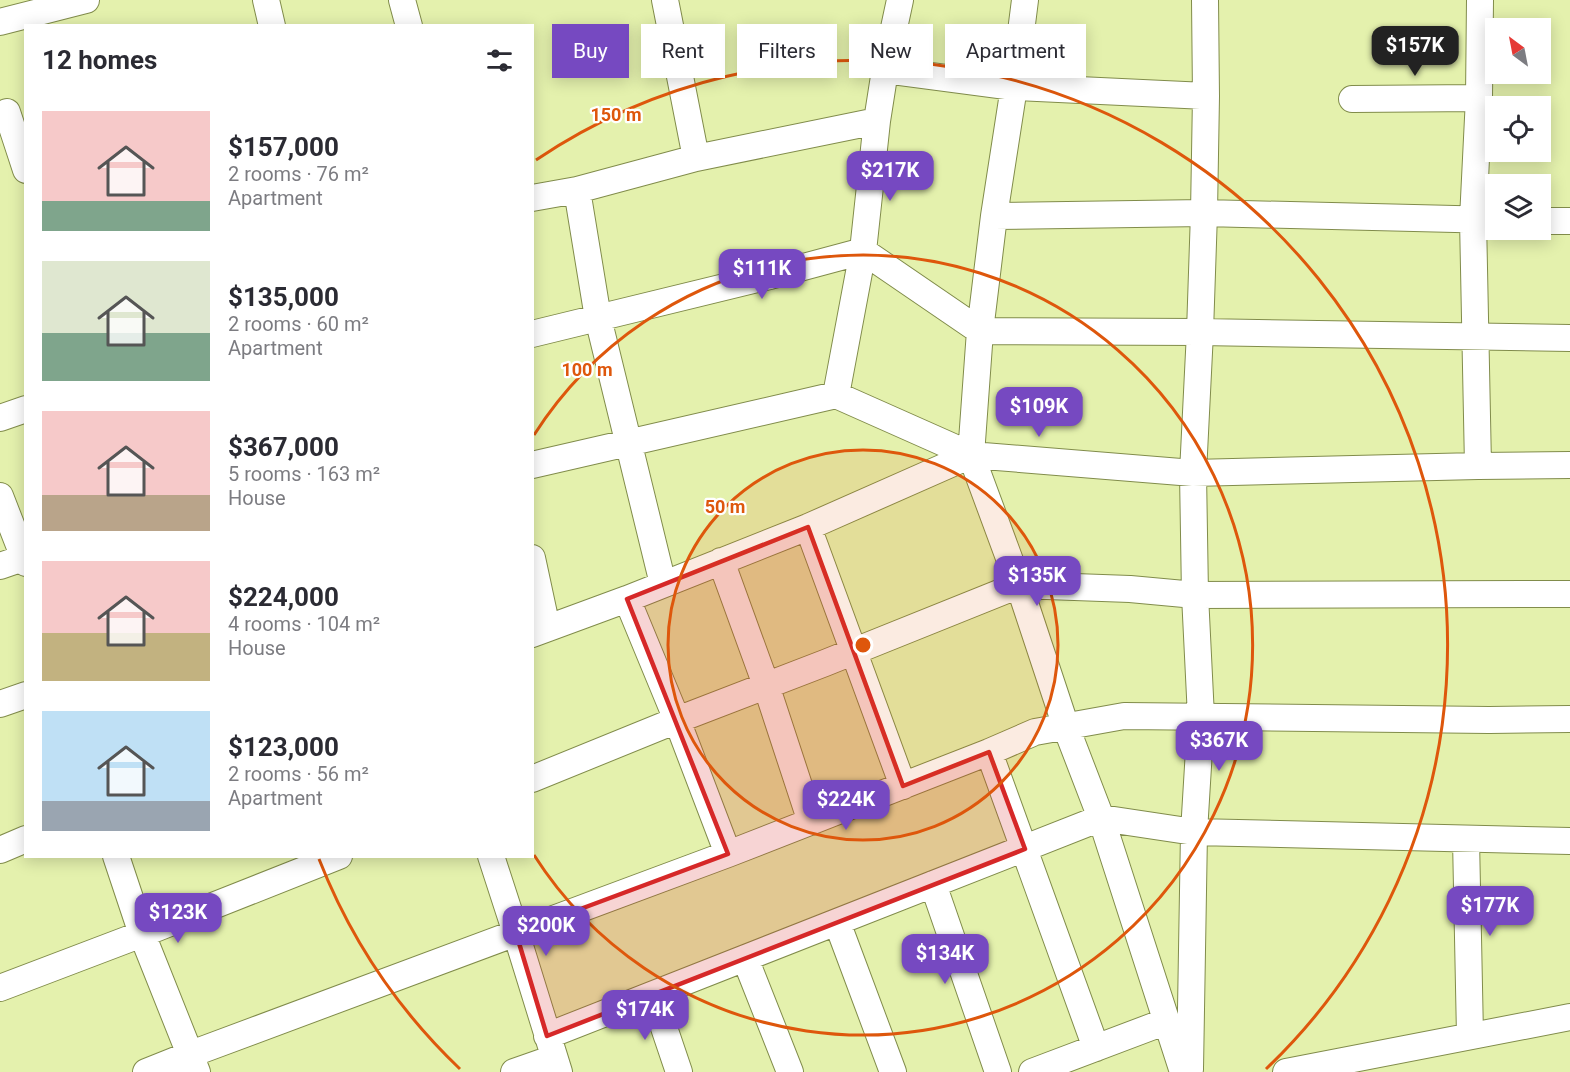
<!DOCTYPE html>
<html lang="en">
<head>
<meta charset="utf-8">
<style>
  body { margin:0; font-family:Roboto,sans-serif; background:#f7f7f7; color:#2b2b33; height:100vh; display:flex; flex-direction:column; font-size:22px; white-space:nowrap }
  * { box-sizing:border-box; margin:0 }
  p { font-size:20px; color:#7c7c81 }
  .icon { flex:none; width:33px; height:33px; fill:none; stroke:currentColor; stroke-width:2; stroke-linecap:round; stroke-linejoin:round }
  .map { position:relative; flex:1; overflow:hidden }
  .drawer { position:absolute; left:24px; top:24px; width:510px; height:834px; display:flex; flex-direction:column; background:#fff; border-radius:0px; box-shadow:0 3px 15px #0003 }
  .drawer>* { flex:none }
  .hud { position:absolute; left:552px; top:24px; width:570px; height:54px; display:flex; gap:12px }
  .needle { width:39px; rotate:328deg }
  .fabs { position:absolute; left:1485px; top:18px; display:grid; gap:12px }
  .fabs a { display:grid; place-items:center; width:66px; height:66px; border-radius:0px; background:#fff; box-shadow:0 3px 15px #0003; font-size:30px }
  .price { position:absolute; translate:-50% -51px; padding:0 14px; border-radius:12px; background:#7649c1; color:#fff; font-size:20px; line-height:39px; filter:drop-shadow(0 2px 3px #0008) }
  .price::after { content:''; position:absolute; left:50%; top:36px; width:18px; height:14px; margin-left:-9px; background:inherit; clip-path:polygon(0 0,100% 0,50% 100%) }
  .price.current { background:#222; color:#fff }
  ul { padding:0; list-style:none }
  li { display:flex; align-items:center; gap:18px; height:150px; padding:0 18px }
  li span { display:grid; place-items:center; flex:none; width:168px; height:120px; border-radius:0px; color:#555 }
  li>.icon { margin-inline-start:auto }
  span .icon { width:72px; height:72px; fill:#fffc; stroke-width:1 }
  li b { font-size:26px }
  h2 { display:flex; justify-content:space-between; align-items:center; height:72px; padding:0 18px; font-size:26px }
  .pill { padding:0 21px; border-radius:0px; background:#fff; box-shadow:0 3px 15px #0003; font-size:21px; line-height:54px }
  .pill.current { background:#7649c1; color:#fff }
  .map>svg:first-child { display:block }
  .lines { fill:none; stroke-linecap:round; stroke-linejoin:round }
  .minor-casing { stroke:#818c4b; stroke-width:28 }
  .minor { stroke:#fff; stroke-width:26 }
  .marked { fill:#d62828; fill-opacity:0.2; stroke:#d62828; stroke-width:4.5; stroke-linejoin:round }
  .ring { fill:none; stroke:#de570c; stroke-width:3 }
  .centre { fill:#de570c; stroke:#fff; stroke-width:3 }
  .ring-label { font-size:18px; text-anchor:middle; font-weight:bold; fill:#de570c; stroke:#fff; stroke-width:4.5; stroke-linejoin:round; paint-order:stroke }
</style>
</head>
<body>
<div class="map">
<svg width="1570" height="1072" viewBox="0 0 1570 1072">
  <rect width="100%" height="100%" fill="#e4f1ad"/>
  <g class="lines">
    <g class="minor-casing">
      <path id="minor" d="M266 0 272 26
        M402 0 409 26
        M665 0 696 158
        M1025 0 1014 87 994 216 980 331 971 455 1019 585 1066 727 1101 818 1183 1072
        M0 22 86 0
        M885 70 1014 87 1206 96
        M1352 99 1479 98
        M7 112 26 170
        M577 190 598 318 663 584
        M532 198 577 190 696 158 877 121
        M994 216 1204 213 1496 220
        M1540 221H1570
        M532 334 770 276 863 251 980 331 1200 332 1570 338
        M836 395 863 251 877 121 885 70 900 0
        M0 418 26 409
        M532 465 836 395 971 455 1193 473 1478 466 1570 465
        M1478 466 1473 219 1479 98 1480 0
        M0 496 26 563
        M808 527 903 786
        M532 558 547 628
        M721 561 766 685 811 822
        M0 566 26 557
        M627 599 677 720 728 854
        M532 634 627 599 808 527 971 455
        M0 704 26 695
        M989 752 1096 1048
        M532 779 677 720 825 663 1019 585 1130 589 1195 595 1570 594
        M1466 839 1470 1036
        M0 850 26 839
        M116 856 142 934 197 1072
        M491 856 516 933 559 1072
        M933 884 998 1072
        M837 922 893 1072
        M745 958 790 1072
        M0 988 142 934 339 856
        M653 995 679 1072
        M547 1036 1101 818 1194 832 1570 841
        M1190 1069 1194 832 1201 717 1195 595 1193 473 1200 332 1204 213 1206 96 1205 0
        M146 1072 191 1054 728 854 989 752 1035 732 1124 716 1489 720 1570 719
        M514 1072 554 1058
        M1032 1072 1167 1021
        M1286 1072 1570 1017"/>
    </g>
    <use href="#minor" class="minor"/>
  </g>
  <path class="marked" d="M808 527 903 786 989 752 1025 849 547 1036 516 933 728 854 627 599Z"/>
  <circle cx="863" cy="645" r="195" fill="#de570c" fill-opacity=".12"/>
  <g class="ring">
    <circle cx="863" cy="645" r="195"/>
    <path d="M534 435A390 390 0 1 1 534 855"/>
    <path d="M460 1069A585 585 0 0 1 319 859M536 160A585 585 0 0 1 1266 1069"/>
  </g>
  <circle cx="863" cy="645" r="9" class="centre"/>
  <g class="ring-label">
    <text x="616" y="121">150 m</text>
    <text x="587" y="376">100 m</text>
    <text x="725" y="513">50 m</text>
  </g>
</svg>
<div class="fabs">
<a><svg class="needle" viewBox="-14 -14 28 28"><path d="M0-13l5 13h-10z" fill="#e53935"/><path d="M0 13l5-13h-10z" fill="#7c7c81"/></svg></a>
<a><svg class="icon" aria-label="locate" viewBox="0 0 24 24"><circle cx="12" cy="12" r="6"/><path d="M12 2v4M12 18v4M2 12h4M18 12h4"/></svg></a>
<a><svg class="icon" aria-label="layers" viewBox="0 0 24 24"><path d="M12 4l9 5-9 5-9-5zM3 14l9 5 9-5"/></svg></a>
</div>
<b class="price current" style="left:1415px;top:77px">$157K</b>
<b class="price" style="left:890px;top:202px">$217K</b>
<b class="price" style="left:762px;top:300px">$111K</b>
<b class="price" style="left:1039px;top:438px">$109K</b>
<b class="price" style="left:1037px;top:607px">$135K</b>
<b class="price" style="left:1219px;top:772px">$367K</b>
<b class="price" style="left:846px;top:831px">$224K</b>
<b class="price" style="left:1490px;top:937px">$177K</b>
<b class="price" style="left:178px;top:944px">$123K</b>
<b class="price" style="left:546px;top:957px">$200K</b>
<b class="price" style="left:945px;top:985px">$134K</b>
<b class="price" style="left:645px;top:1041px">$174K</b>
<div class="hud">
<a class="pill current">Buy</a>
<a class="pill">Rent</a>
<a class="pill">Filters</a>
<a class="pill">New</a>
<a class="pill">Apartment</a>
</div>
<section class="drawer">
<h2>12 homes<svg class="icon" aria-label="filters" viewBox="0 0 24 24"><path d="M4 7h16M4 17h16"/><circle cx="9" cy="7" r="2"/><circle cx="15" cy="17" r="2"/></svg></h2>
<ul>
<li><span style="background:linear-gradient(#f6c9c9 75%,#7fa58c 0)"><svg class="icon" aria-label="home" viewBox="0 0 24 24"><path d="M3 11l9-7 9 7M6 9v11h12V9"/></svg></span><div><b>$157,000</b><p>2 rooms · 76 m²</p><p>Apartment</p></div></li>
<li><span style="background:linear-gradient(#dfe7d0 60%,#7fa58c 0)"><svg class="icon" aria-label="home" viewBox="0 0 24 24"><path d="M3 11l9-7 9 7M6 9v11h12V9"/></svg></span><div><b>$135,000</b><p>2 rooms · 60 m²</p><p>Apartment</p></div></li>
<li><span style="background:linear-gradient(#f6c9c9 70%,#b9a48a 0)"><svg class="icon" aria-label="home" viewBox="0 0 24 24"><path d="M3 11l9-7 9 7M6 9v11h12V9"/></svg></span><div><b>$367,000</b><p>5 rooms · 163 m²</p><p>House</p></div></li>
<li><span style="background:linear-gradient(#f6c9c9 60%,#c2b280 0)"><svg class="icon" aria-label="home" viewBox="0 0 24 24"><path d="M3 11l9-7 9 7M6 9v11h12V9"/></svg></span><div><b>$224,000</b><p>4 rooms · 104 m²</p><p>House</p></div></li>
<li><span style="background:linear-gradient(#bfe0f5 75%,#9aa5b1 0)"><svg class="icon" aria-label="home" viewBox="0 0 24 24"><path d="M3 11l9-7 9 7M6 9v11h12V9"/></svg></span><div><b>$123,000</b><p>2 rooms · 56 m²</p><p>Apartment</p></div></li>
</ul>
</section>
</div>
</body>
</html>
